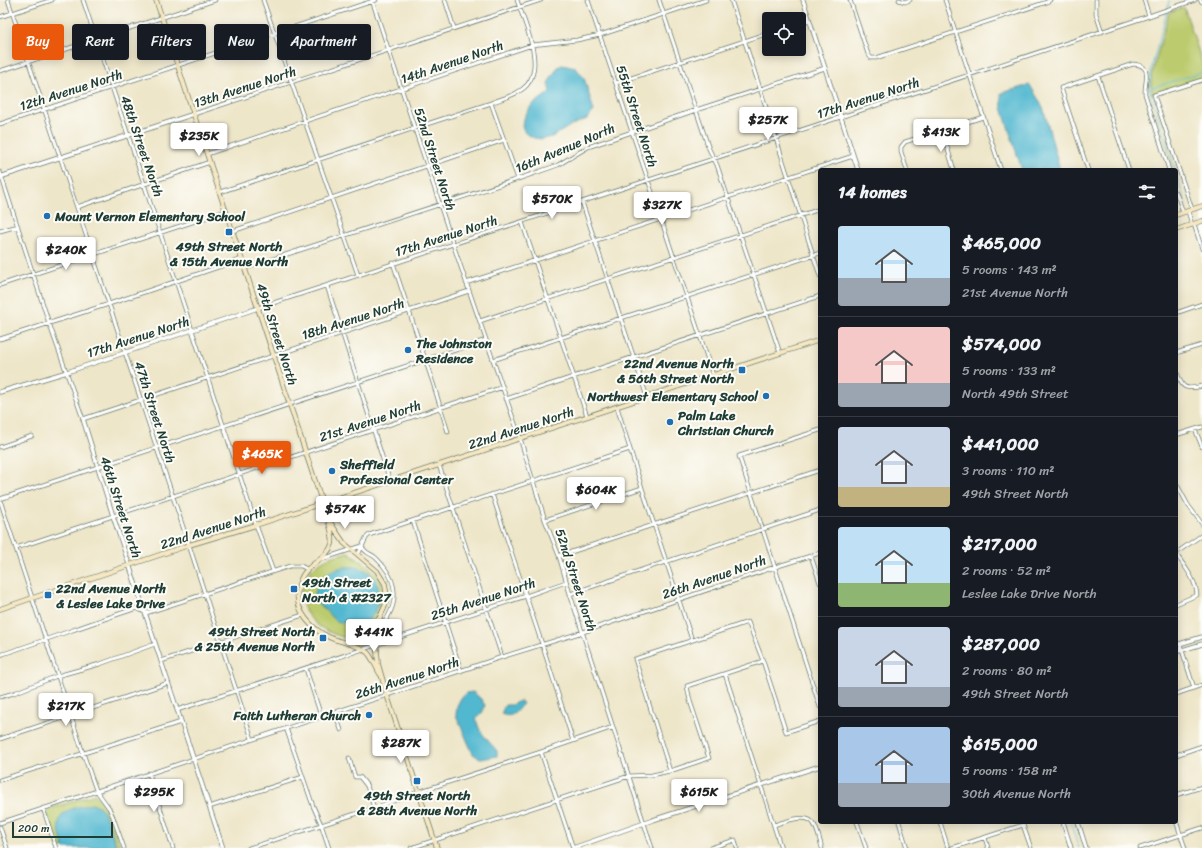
<!DOCTYPE html>
<html lang="en">
<head>
<meta charset="utf-8">
<style>
  body { margin:0; font-family:Sriracha,sans-serif; background:#242831; color:#f1f3f6; height:100vh; display:flex; flex-direction:column; font-size:15px; white-space:nowrap }
  * { box-sizing:border-box; margin:0 }
  p { font-size:13px; color:#9ea1a6 }
  .icon { flex:none; width:22px; height:22px; fill:none; stroke:currentColor; stroke-width:2; stroke-linecap:round; stroke-linejoin:round }
  .map { position:relative; flex:1; overflow:hidden }
  .side { position:absolute; left:818px; top:168px; width:360px; height:656px; display:flex; flex-direction:column; background:#171b24; border-radius:4px; box-shadow:0 2px 10px #0003 }
  .side>* { flex:none }
  .hud { position:absolute; left:12px; top:24px; width:380px; height:36px; display:flex; gap:8px }
  .fabs { position:absolute; left:762px; top:12px; display:grid; gap:8px }
  .fabs a { display:grid; place-items:center; width:44px; height:44px; border-radius:4px; background:#171b24; box-shadow:0 2px 10px #0003; font-size:20px }
  .scale { position:absolute; left:12px; bottom:10px; width:101px; box-sizing:border-box; padding-left:4px; border:2px solid #1f3d34; border-top:0; font-size:11px; line-height:14px; white-space:nowrap; color:#1f3d34; -webkit-text-stroke:3px #fdfcf7; paint-order:stroke }
  .price { position:absolute; translate:-50% -34px; padding:0 9px; border-radius:4px; background:#fff; color:#222; font-size:13px; line-height:26px; filter:drop-shadow(0 1px 2px #0008) }
  .price::after { content:''; position:absolute; left:50%; top:24px; width:12px; height:9px; margin-left:-6px; background:inherit; clip-path:polygon(0 0,100% 0,50% 100%) }
  .price.active { background:#ea580c; color:#fff }
  ul { padding:0; list-style:none }
  li { display:flex; align-items:center; gap:12px; height:100px; padding:0 20px }
  li+li { border-top:1px solid #363941 }
  li span { display:grid; place-items:center; flex:none; width:112px; height:80px; border-radius:4px; color:#555 }
  li>.icon { margin-inline-start:auto }
  span .icon { width:48px; height:48px; fill:#fffc; stroke-width:1 }
  li b { font-size:17px }
  h2 { display:flex; justify-content:space-between; align-items:center; height:48px; padding:0 20px; font-size:17px }
  .chip { padding:0 14px; border-radius:4px; background:#171b24; box-shadow:0 2px 10px #0003; font-size:14px; line-height:36px }
  .chip.active { background:#ea580c; color:#fff }
  .map>svg:first-child { display:block }
  .green { fill:#bccb6d; stroke:#6e8450 }
  .water { fill:#51b8d0; stroke:#387a82 }
  .lines { fill:none; stroke-linecap:round; stroke-linejoin:round }
  .stream { stroke:#51b8d0; stroke-width:1 }
  .minor-casing { stroke:#677868; stroke-width:4.5 }
  .tertiary-casing { stroke:#677868; stroke-width:5 }
  .secondary-casing { stroke:#677868; stroke-width:5.5 }
  .minor { stroke:#fff; stroke-width:3 }
  .tertiary { stroke:#fff; stroke-width:3.5 }
  .secondary { stroke:#f7e8c3; stroke-width:4 }
  .poi-dot { fill:#1f6fb2; stroke:#fdfcf7; stroke-width:1.5 }
  .labels { text-anchor:middle; dominant-baseline:central; stroke-width:4; stroke-linejoin:round; paint-order:stroke }
  .street-label { font-size:13px; fill:#1f3d34; stroke:#fdfcf7 }
  .poi-label { font-size:13px; font-weight:bold; fill:#1f3d34; stroke:#fdfcf7; text-anchor:start }
</style>
</head>
<body>
<div class="map">
<svg width="1202" height="848" viewBox="0 0 1202 848">
  <rect width="100%" height="100%" fill="#fdfcf7"/>
  <filter id="ink" filterUnits="userSpaceOnUse"><feTurbulence type="fractalNoise" baseFrequency=".025" numOctaves="2"/><feDisplacementMap in="SourceGraphic" scale="8" xChannelSelector="R" yChannelSelector="G"/><feConvolveMatrix kernelMatrix="1 2 1 2 8 2 1 2 1" color-interpolation-filters="sRGB"/></filter>
  <filter id="wash" filterUnits="userSpaceOnUse"><feTurbulence type="fractalNoise" baseFrequency=".012" numOctaves="4" result="noise"/><feDisplacementMap in="SourceGraphic" scale="16" xChannelSelector="R" yChannelSelector="G"/><feGaussianBlur stdDeviation="0.9" result="paint"/><feColorMatrix in="noise" values="0 0 0 0 0 0 0 0 0 0 0 0 0 0 0 0 0 1.4 0 .05"/><feComposite in="paint" operator="in"/></filter>
  <g filter="url(#wash)">
    <rect width="100%" height="100%" fill="#eee6c9"/>
    <path class="green" d="M1184 7 1202 62V78L1152 94 1151 82 1152 74 1169 12Z
      M348 552C366 564 390 577 383 604 382 608 380 611 378 615 375 624 374 633 373 642 370 643 365 646 362 645 356 644 350 640 345 638 333 634 322 630 313 621 295 604 299 576 319 563 327 557 338 555 348 552Z
      M95 794 109 812 121 848H117L108 820 60 834 64 848H59L47 814 48 811 49 809Z"/>
    <path class="water" d="M562 65 576 68 584 78 594 111 587 119 570 126 552 137 542 139 534 138 525 133 522 126 525 116 531 106 550 92 548 83 558 67Z
      M1030 85 1043 107 1060 170H1022L1002 108 1001 93Z
      M344 567C351 567 358 566 365 570 380 577 383 600 374 613 367 624 362 626 349 624 345 623 341 623 337 621 332 619 329 614 326 611 322 607 317 604 315 600 314 596 315 591 317 588 321 574 331 570 344 567Z
      M473 692 480 698 485 705 482 713 476 718C478 732 488 740 497 751V756L481 759 473 754 456 715 457 706 461 698 466 693Z
      M521 701 523 704C515 711 514 719 501 714L505 705H512L517 702Z
      M92 804 99 806 104 812 117 848H64C62 841 58 831 59 823 60 809 81 806 92 804Z"/>
    <g class="lines">
      <path class="stream" d="M1168 8 1169 0
        M1167 11 1151 70 1149 89 1175 170
        M1149 89 1202 72
        M1176 174 1185 203
        M1197 215 1202 214
        M1176 222 1184 220
        M1070 822 1079 848"/>
    </g>
  </g>
  <g filter="url(#ink)">
    <g class="lines">
      <g class="minor-casing">
        <path id="minor" d="M8 0 189 545 252 739
          M83 0 128 135 256 525 273 571
          M263 0 358 275
          M372 0 453 244 520 438 545 520 559 556 570 594 652 848
          M445 0 454 28
          M588 0 713 375
          M659 0 709 149 717 165 780 353
          M731 0C762 92 790 184 820 276
          M850 0 868 54 871 58H876L1047 2 1050 0
          M899 0 905 2 910 0
          M945 0 1001 170
          M1096 0V14L1102 32
          M1144 0 1149 16
          M1200 0 1202 2
          M0 17 52 0
          M799 23 809 20
          M0 71 215 0
          M1098 76 1129 170
          M616 83 769 33
          M491 103 518 179
          M194 114 541 0
          M0 124 376 0
          M942 130 954 170
          M207 154 532 45 577 40 600 35 706 0
          M907 170 901 152V147L905 142 983 117
          M1088 170 1061 88 1133 64C1154 65 1144 81 1145 94L1169 170
          M0 172 49 323 83 419 469 291
          M220 192 491 103C503 98 518 95 527 85 545 65 524 22 517 0
          M1176 192 1183 212
          M582 202 647 397
          M77 207 210 162
          M1192 209 1154 95 1202 80
          M1188 211 1192 225
          M522 222 587 416
          M1194 224 1202 249
          M0 231 18 226
          M233 231 504 140
          M393 263 433 383 448 432
          M245 268 518 179 558 165 588 147 696 110 825 68
          M466 283 853 156
          M0 285 226 211
          M327 286 390 481
          M258 308 1149 16 1195 0
          M1176 313 1202 304
          M480 321 820 209
          M0 339 109 304 242 259
          M1176 353 1202 345
          M493 360 820 253
          M1176 370C1182 387 1183 391 1202 386
          M506 399 820 296
          M617 407 642 488 692 640
          M1195 429 1202 447
          M820 430 739 456 820 707
          M1176 435 1202 427
          M0 447 32 436
          M439 465 502 657
          M1176 483 1188 505 1202 524
          M492 494 542 644 573 741
          M0 499 486 340
          M0 500 83 753 96 790 109 808 113 817 124 848
          M545 520 642 488
          M413 521 461 671
          M362 546C365 554 371 553 376 558 400 581 400 606 378 630
          M16 548 503 387
          M1176 553 1202 535
          M1176 554C1185 567 1196 580 1197 595L1176 604
          M358 555 366 538 369 535 630 449
          M559 556 820 470
          M811 556 820 583
          M322 559 362 546
          M570 594 820 510
          M346 643 362 633 380 617
          M1180 644 1194 688
          M0 655C46 640 91 623 137 608L146 613 290 566H301L307 569
          M161 661 303 615
          M306 669 321 716
          M725 674 781 848
          M1176 694 1202 685
          M0 697 14 693 57 676 100 664 155 644
          M177 710 526 596 566 582
          M335 712 341 730
          M286 728 313 806 321 824 329 848
          M0 739 168 683
          M541 752 573 848
          M1176 755 1202 746
          M349 758 355 777H360L367 786 374 808
          M670 771 635 659 748 622 763 661 786 732 820 721
          M149 773 173 848
          M0 780 181 722
          M1176 795 1202 787
          M209 807 303 777
          M43 808 56 848
          M1176 821 1185 848
          M857 822 866 848
          M899 822 907 848
          M940 822 948 848
          M0 823 502 657 583 632 775 567 820 553
          M774 825C784 822 807 812 814 824 818 831 820 841 822 848
          M0 827 7 848
          M985 838 988 848
          M249 848 374 808 418 792 541 752 613 727
          M411 848 629 776 652 775 670 771 709 758 690 701 687 686 763 661
          M710 848 735 840 737 848
          M952 848 1023 825 1031 848
          M1140 848 1202 828"/>
      </g>
      <g class="tertiary-casing">
        <path id="tertiary" d="M803 0 858 170
          M0 177 194 114
          M0 392 67 372 258 308
          M83 419 113 516 223 848
          M1176 645 1202 637
          M1176 652 1202 644
          M1063 822 1071 848
          M1078 822 1086 848
          M573 848 653 820 820 766"/>
      </g>
      <g class="secondary-casing">
        <path id="secondary" d="M156 0 328 520C330 527 334 537 332 544 326 563 302 562 298 589 294 611 312 630 331 638 343 643 358 644 368 653 373 659 376 667 380 674
          M1176 215 1202 206
          M1176 230 1202 221
          M330 522 344 543 377 571 385 584 387 598 385 606 380 617 376 638 378 664 387 695 437 848
          M0 609 189 545 256 525 820 340"/>
      </g>
      <use href="#minor" class="minor"/>
      <use href="#tertiary" class="tertiary"/>
      <use href="#secondary" class="secondary"/>
    </g>
  </g>
  <g class="poi-dot">
    <circle cx="47" cy="216" r="4"/>
    <rect x="225" y="228" width="8" height="8" rx="2"/>
    <circle cx="408" cy="350" r="4"/>
    <rect x="738" y="366" width="8" height="8" rx="2"/>
    <circle cx="766" cy="396" r="4"/>
    <circle cx="670" cy="422" r="4"/>
    <circle cx="332" cy="471" r="4"/>
    <rect x="290" y="585" width="8" height="8" rx="2"/>
    <rect x="44" y="591" width="8" height="8" rx="2"/>
    <rect x="319" y="634" width="8" height="8" rx="2"/>
    <circle cx="369" cy="715" r="4"/>
    <rect x="413" y="777" width="8" height="8" rx="2"/>
  </g>
  <g class="labels">
    <g class="street-label">
      <text transform="translate(452 62) rotate(-19)">14th Avenue North</text>
      <text transform="translate(245 87) rotate(-18)">13th Avenue North</text>
      <text transform="translate(71 90) rotate(-18)">12th Avenue North</text>
      <text transform="translate(868 98) rotate(-18)">17th Avenue North</text>
      <text transform="translate(637 116) rotate(72)">55th Street North</text>
      <text transform="translate(142 146) rotate(71)">48th Street North</text>
      <text transform="translate(565 148) rotate(-23)">16th Avenue North</text>
      <text transform="translate(435 159) rotate(72)">52nd Street North</text>
      <text transform="translate(446 236) rotate(-18)">17th Avenue North</text>
      <text transform="translate(353 319) rotate(-18)">18th Avenue North</text>
      <text transform="translate(277 334) rotate(72)">49th Street North</text>
      <text transform="translate(138 337) rotate(-18)">17th Avenue North</text>
      <text transform="translate(155 412) rotate(72)">47th Street North</text>
      <text transform="translate(370 421) rotate(-18)">21st Avenue North</text>
      <text transform="translate(521 428) rotate(-18)">22nd Avenue North</text>
      <text transform="translate(121 507) rotate(72)">46th Street North</text>
      <text transform="translate(213 528) rotate(-18)">22nd Avenue North</text>
      <text transform="translate(714 577) rotate(-19)">26th Avenue North</text>
      <text transform="translate(576 580) rotate(72)">52nd Street North</text>
      <text transform="translate(483 599) rotate(-18)">25th Avenue North</text>
      <text transform="translate(407 678) rotate(-18)">26th Avenue North</text>
    </g>
    <g class="poi-label">
      <text x="55" y="216">Mount Vernon Elementary School</text>
      <text x="229" y="246" text-anchor="middle">49th Street North<tspan x="229" dy="15">&amp; 15th Avenue North</tspan></text>
      <text x="416" y="343">The Johnston<tspan x="416" dy="15">Residence</tspan></text>
      <text x="734" y="363" text-anchor="end">22nd Avenue North<tspan x="734" dy="15">&amp; 56th Street North</tspan></text>
      <text x="758" y="396" text-anchor="end">Northwest Elementary School</text>
      <text x="678" y="415">Palm Lake<tspan x="678" dy="15">Christian Church</tspan></text>
      <text x="340" y="464">Sheffield<tspan x="340" dy="15">Professional Center</tspan></text>
      <text x="302" y="582">49th Street<tspan x="302" dy="15">North &amp; #2327</tspan></text>
      <text x="56" y="588">22nd Avenue North<tspan x="56" dy="15">&amp; Leslee Lake Drive</tspan></text>
      <text x="315" y="631" text-anchor="end">49th Street North<tspan x="315" dy="15">&amp; 25th Avenue North</tspan></text>
      <text x="361" y="715" text-anchor="end">Faith Lutheran Church</text>
      <text x="417" y="795" text-anchor="middle">49th Street North<tspan x="417" dy="15">&amp; 28th Avenue North</tspan></text>
    </g>
  </g>
</svg>
<div class="fabs">
<a><svg class="icon" aria-label="locate" viewBox="0 0 24 24"><circle cx="12" cy="12" r="6"/><path d="M12 2v4M12 18v4M2 12h4M18 12h4"/></svg></a>
</div>
<div class="scale">200 m</div>
<b class="price" style="left:768px;top:141px">$257K</b>
<b class="price" style="left:941px;top:153px">$413K</b>
<b class="price" style="left:199px;top:157px">$235K</b>
<b class="price" style="left:552px;top:220px">$570K</b>
<b class="price" style="left:662px;top:226px">$327K</b>
<b class="price" style="left:66px;top:271px">$240K</b>
<b class="price active" style="left:262px;top:475px">$465K</b>
<b class="price" style="left:596px;top:511px">$604K</b>
<b class="price" style="left:345px;top:530px">$574K</b>
<b class="price" style="left:374px;top:653px">$441K</b>
<b class="price" style="left:66px;top:727px">$217K</b>
<b class="price" style="left:401px;top:764px">$287K</b>
<b class="price" style="left:154px;top:813px">$295K</b>
<b class="price" style="left:699px;top:813px">$615K</b>
<div class="hud">
<a class="chip active">Buy</a>
<a class="chip">Rent</a>
<a class="chip">Filters</a>
<a class="chip">New</a>
<a class="chip">Apartment</a>
</div>
<section class="side">
<h2>14 homes<svg class="icon" aria-label="filters" viewBox="0 0 24 24"><path d="M4 7h16M4 17h16"/><circle cx="9" cy="7" r="2"/><circle cx="15" cy="17" r="2"/></svg></h2>
<ul>
<li><span style="background:linear-gradient(#bfe0f5 65%,#9aa5b1 0)"><svg class="icon" aria-label="home" viewBox="0 0 24 24"><path d="M3 11l9-7 9 7M6 9v11h12V9"/></svg></span><div><b>$465,000</b><p>5 rooms · 143 m²</p><p>21st Avenue North</p></div></li>
<li><span style="background:linear-gradient(#f6c9c9 70%,#9aa5b1 0)"><svg class="icon" aria-label="home" viewBox="0 0 24 24"><path d="M3 11l9-7 9 7M6 9v11h12V9"/></svg></span><div><b>$574,000</b><p>5 rooms · 133 m²</p><p>North 49th Street</p></div></li>
<li><span style="background:linear-gradient(#c9d6e8 75%,#c2b280 0)"><svg class="icon" aria-label="home" viewBox="0 0 24 24"><path d="M3 11l9-7 9 7M6 9v11h12V9"/></svg></span><div><b>$441,000</b><p>3 rooms · 110 m²</p><p>49th Street North</p></div></li>
<li><span style="background:linear-gradient(#bfe0f5 70%,#8fb573 0)"><svg class="icon" aria-label="home" viewBox="0 0 24 24"><path d="M3 11l9-7 9 7M6 9v11h12V9"/></svg></span><div><b>$217,000</b><p>2 rooms · 52 m²</p><p>Leslee Lake Drive North</p></div></li>
<li><span style="background:linear-gradient(#c9d6e8 75%,#9aa5b1 0)"><svg class="icon" aria-label="home" viewBox="0 0 24 24"><path d="M3 11l9-7 9 7M6 9v11h12V9"/></svg></span><div><b>$287,000</b><p>2 rooms · 80 m²</p><p>49th Street North</p></div></li>
<li><span style="background:linear-gradient(#a9c7e8 70%,#9aa5b1 0)"><svg class="icon" aria-label="home" viewBox="0 0 24 24"><path d="M3 11l9-7 9 7M6 9v11h12V9"/></svg></span><div><b>$615,000</b><p>5 rooms · 158 m²</p><p>30th Avenue North</p></div></li>
</ul>
</section>
</div>
</body>
</html>
